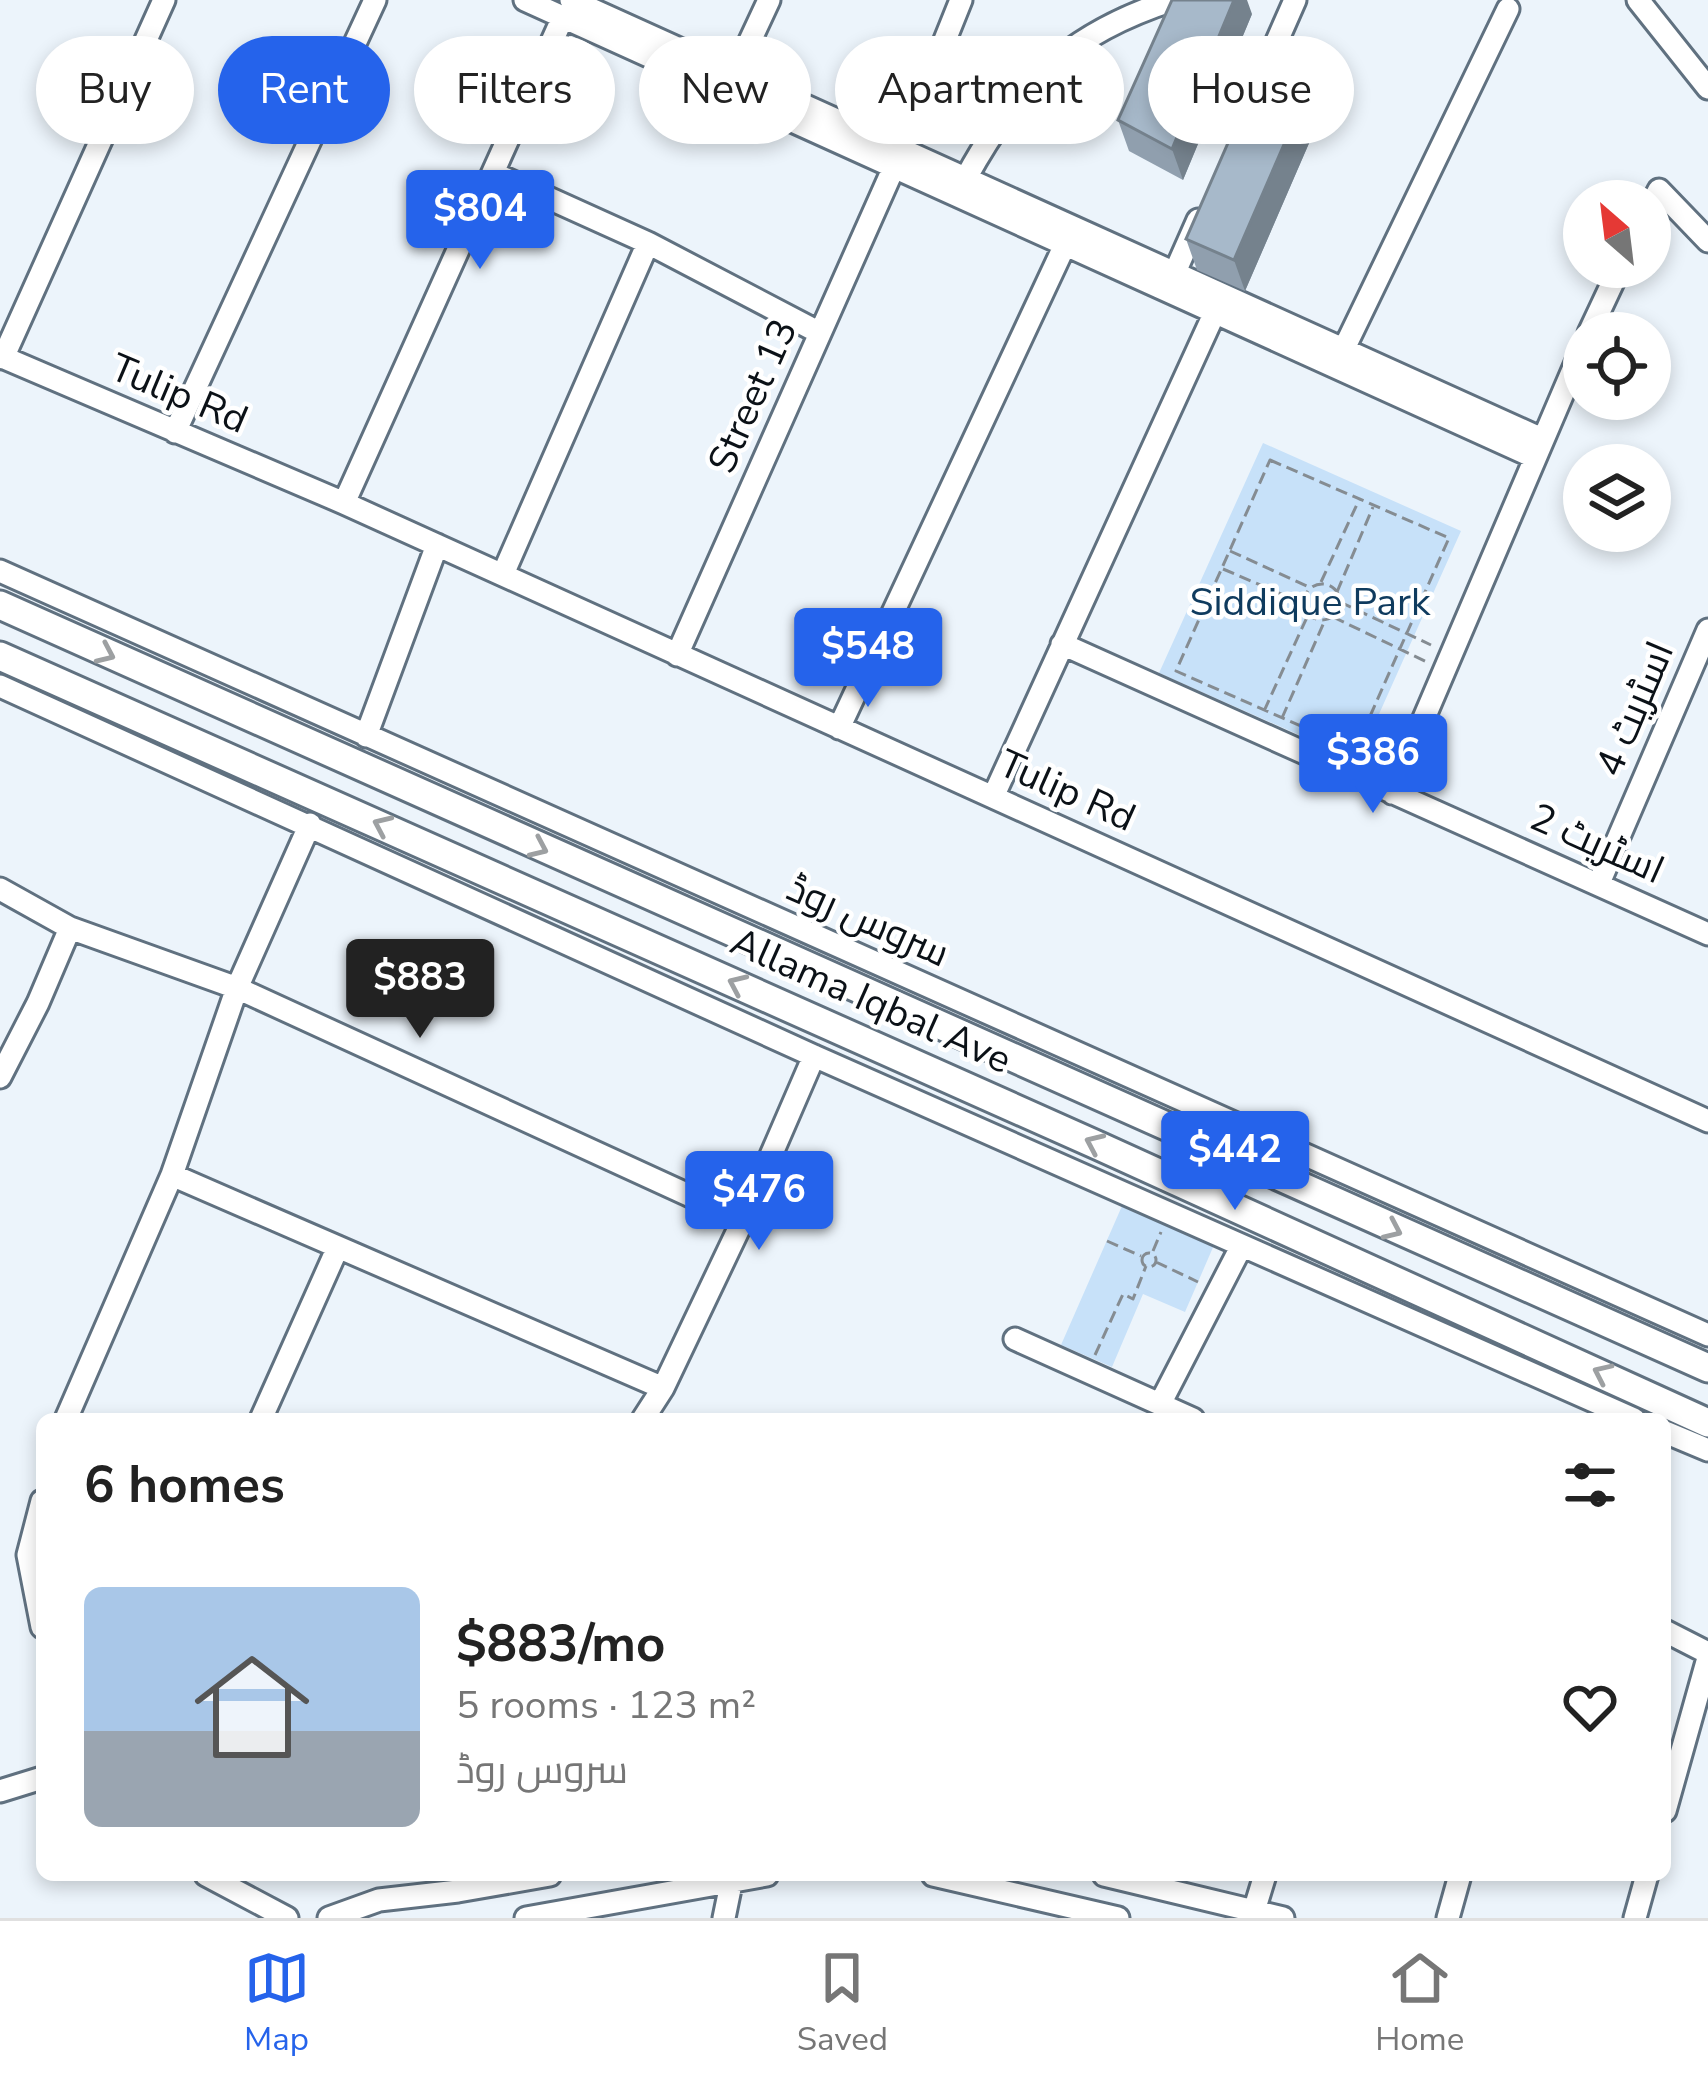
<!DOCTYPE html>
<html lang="en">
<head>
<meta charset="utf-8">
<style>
  body { margin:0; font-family:"Nunito Sans",Cairo,sans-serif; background:#f2f2f2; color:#222; height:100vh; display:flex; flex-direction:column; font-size:45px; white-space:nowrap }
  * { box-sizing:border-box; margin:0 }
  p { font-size:39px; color:#767676 }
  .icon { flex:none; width:66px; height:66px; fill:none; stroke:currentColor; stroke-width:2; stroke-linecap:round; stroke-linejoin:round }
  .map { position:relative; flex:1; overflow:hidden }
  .panel { position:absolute; left:36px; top:1413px; width:1635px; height:468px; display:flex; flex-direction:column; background:#fff; border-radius:18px; box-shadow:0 6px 18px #0003 }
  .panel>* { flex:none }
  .hud { position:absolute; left:36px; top:36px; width:1638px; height:108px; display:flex; gap:24px }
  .needle { width:78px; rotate:332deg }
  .buttons { position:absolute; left:1563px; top:180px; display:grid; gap:24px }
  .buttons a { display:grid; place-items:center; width:108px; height:108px; border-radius:50%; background:#fff; box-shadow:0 6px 18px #0003; font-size:60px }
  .price { position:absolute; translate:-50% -102px; padding:0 27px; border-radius:12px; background:#2563eb; color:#fff; font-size:39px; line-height:78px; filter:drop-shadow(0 3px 6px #0008) }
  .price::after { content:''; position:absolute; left:50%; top:72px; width:36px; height:27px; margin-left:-18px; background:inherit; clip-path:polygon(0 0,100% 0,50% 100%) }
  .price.on { background:#222; color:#fff }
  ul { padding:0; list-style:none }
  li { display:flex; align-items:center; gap:36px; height:300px; padding:0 48px }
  li span { display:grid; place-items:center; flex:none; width:336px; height:240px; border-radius:18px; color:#555 }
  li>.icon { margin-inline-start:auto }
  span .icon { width:144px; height:144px; fill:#fffc; stroke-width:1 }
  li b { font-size:51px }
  h2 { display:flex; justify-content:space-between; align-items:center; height:144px; padding:0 48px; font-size:51px }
  .chip { padding:0 42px; border-radius:54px; background:#fff; box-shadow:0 6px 18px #0003; font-size:42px; line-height:108px }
  .chip.on { background:#2563eb; color:#fff }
  .dock { display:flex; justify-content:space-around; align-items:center; height:168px; border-top:3px solid #e0e0e0; background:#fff; font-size:33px; color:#767676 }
  .dock a { display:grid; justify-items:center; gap:6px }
  .dock .on { color:#2563eb }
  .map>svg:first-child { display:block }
  .green { fill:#c7e1f9 }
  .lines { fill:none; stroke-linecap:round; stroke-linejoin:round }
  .minor-casing { stroke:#607180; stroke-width:27 }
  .major-casing { stroke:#607180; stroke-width:33 }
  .path { stroke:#858c92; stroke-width:3; stroke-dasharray:12 6; stroke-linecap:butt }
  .minor { stroke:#fff; stroke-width:21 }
  .major { stroke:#fff; stroke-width:27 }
  .wall { fill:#909fae }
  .shaded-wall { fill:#75828d }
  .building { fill:#a7b9ca; stroke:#75828d; stroke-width:3 }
  .oneway { stroke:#9da0a2 }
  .labels { text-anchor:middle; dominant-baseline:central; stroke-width:9; stroke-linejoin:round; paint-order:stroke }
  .street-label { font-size:39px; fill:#0b1117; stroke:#fff }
  .park-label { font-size:39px; fill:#0f3b5e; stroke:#fff }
</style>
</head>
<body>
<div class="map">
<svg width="1708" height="1918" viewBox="0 0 1708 1918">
  <rect width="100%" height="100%" fill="#ecf4fb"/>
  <path class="green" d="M1263 443 1461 531 1358 761 1159 673Z
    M1122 1206 1214 1245 1185 1312 1143 1294 1112 1367 1061 1345Z"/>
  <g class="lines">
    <g class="minor-casing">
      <path id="minor" d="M525 0 1534 457
        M571 0 1542 439
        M1638 0 1708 88
        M735 73 769 0
        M1259 82 1295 0
        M493 173 648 243 820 333
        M966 178C1017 84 1070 33 1173 0
        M1650 207 1659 190 1708 241
        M1175 272 1198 220
        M1589 333 1620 267
        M0 356 344 503 1708 1121
        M3 358 164 0
        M1339 359 1508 9
        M175 432 375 0
        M344 503 563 17
        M0 571 1708 1335
        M503 574 648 243
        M1062 644 1708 934
        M677 655 894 167 961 0
        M0 686 814 1056 1634 1419
        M839 728 1070 234
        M366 736 437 545
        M1392 793 1584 344
        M993 797 1220 301
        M1599 883 1708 630
        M0 889 70 928 237 988 743 1220
        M0 1077 38 1003 70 928
        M172 1175 663 1388
        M1015 1339 1193 1419
        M1160 1404 1241 1247
        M66 1419 172 1175 237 988 310 824
        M261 1419 338 1247
        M643 1419 663 1388 743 1220 814 1056
        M1665 1432 1708 1450
        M42 1501 28 1555 42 1627
        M1665 1631 1708 1653
        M0 1791 42 1778
        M1665 1811 1708 1658
        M206 1875 287 1918
        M933 1875 1118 1918
        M1104 1875 1283 1918
        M1254 1911 1265 1875
        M329 1918 379 1900 458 1891 550 1875
        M526 1918 767 1875
        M724 1918 732 1879
        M1448 1918 1460 1875
        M1635 1918 1647 1875"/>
    </g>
    <g class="major-casing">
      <path id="major" d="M0 605 1708 1368
        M0 656 1099 1146 1708 1423"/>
    </g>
    <path class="path" d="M1270 460 1449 538 1355 750 1176 671Z
      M1230 551 1309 587
      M1223 569 1302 603
      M1321 582 1359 500
      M1304 602a18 18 0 1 1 36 0a18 18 0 1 1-36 0Z
      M1337 592 1373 507
      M1340 602 1431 645
      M1333 617 1429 663
      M1264 711 1308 615
      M1282 718 1325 620
      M1107 1241 1141 1256
      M1153 1251 1161 1232
      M1142 1260a7 7 0 1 1 14 0a7 7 0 1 1-14 0Z
      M1156 1262 1198 1282
      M1095 1355 1123 1294 1133 1299 1146 1266"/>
    <use href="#minor" class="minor"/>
    <use href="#major" class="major"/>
  </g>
  <path class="wall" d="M1252 14 1183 180 1129 151 1118 120Z
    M1315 73 1326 104 1245 291 1197 270 1186 239Z"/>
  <path class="shaded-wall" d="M1234 0H1247L1252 14 1183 180 1172 149Z
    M1315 73 1326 104 1245 291 1234 260Z"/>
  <path class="building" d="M1172 0H1234L1172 149 1118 120Z
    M1266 56 1315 73 1234 260 1186 239Z"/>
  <defs><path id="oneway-chevron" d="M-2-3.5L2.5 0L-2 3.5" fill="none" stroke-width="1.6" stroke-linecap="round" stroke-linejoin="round" transform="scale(3)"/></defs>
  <g class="oneway">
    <use href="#oneway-chevron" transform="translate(106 654) rotate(24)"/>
    <use href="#oneway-chevron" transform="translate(382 825) rotate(-156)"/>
    <use href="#oneway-chevron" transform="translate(539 848) rotate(24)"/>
    <use href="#oneway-chevron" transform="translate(737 984) rotate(-156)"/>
    <use href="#oneway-chevron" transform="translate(1094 1143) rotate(-156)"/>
    <use href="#oneway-chevron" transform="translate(1393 1230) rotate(24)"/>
    <use href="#oneway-chevron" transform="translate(1602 1373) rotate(-155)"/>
  </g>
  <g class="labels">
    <g class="street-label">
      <text transform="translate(179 394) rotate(23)">Tulip Rd</text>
      <text transform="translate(753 396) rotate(-66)">Street 13</text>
      <text transform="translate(1635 709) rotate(-67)">اسٹریٹ 4</text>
      <text transform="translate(1067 791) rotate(24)">Tulip Rd</text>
      <text transform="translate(1597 844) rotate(24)">اسٹریٹ 2</text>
      <text transform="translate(868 921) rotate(24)">سروس روڈ</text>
      <text transform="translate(871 1001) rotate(24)">Allama Iqbal Ave</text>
    </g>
    <g class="park-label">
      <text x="1310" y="602">Siddique Park</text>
    </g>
  </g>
</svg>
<div class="buttons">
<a><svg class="needle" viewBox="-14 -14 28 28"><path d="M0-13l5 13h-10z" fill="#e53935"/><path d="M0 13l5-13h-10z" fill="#767676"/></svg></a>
<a><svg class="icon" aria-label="locate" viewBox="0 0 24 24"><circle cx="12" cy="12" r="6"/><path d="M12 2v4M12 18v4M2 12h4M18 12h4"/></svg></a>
<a><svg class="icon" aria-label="layers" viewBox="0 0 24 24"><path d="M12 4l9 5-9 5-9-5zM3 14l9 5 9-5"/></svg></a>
</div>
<b class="price" style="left:480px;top:272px">$804</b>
<b class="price" style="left:868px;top:710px">$548</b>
<b class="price" style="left:1373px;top:816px">$386</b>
<b class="price on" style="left:420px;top:1041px">$883</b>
<b class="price" style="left:1235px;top:1213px">$442</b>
<b class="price" style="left:759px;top:1253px">$476</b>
<div class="hud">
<a class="chip">Buy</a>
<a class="chip on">Rent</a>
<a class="chip">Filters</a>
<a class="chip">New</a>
<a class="chip">Apartment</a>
<a class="chip">House</a>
</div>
<section class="panel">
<h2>6 homes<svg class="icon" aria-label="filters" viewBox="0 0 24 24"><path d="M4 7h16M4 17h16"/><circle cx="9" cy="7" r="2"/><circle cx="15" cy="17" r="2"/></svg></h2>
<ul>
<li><span style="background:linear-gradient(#a9c7e8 60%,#9aa5b1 0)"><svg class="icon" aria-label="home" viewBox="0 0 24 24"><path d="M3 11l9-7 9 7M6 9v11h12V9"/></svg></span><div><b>$883/mo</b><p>5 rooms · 123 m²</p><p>سروس روڈ</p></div><svg class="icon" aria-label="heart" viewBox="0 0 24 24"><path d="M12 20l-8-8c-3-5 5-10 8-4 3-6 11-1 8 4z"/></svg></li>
</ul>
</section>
</div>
<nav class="dock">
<a class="on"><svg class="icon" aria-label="map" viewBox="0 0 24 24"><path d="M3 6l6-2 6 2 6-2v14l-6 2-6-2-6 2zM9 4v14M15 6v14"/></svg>Map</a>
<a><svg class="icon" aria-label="saved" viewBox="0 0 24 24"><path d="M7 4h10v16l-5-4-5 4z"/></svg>Saved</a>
<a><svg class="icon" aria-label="home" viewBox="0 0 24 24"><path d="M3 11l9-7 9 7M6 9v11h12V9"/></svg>Home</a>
</nav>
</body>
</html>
